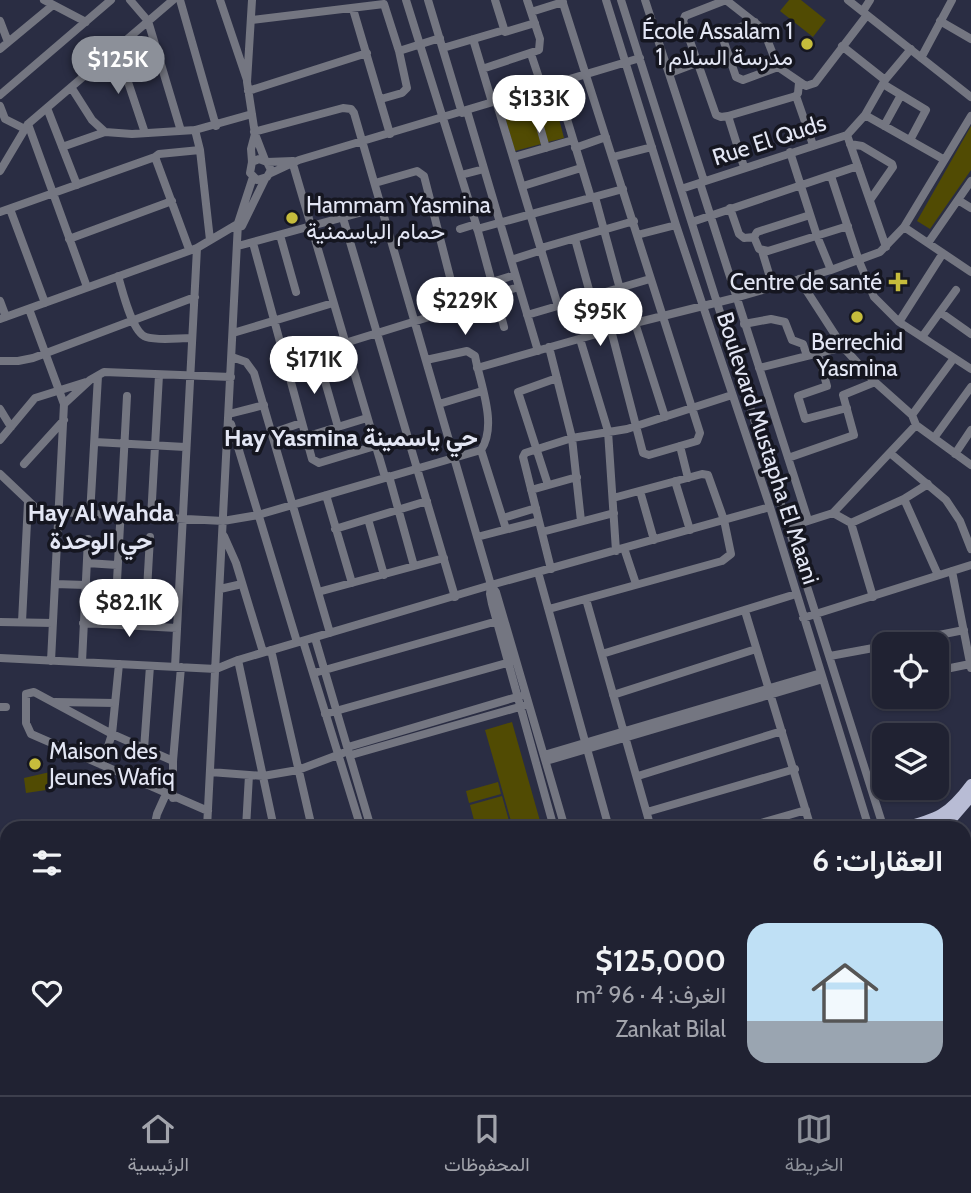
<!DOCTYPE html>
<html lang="ar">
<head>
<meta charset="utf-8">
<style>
  body { margin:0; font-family:Cabin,Vazirmatn,sans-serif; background:#2d2f3e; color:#f1f3f6; direction:rtl; height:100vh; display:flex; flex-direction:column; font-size:26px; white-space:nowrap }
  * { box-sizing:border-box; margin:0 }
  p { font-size:23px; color:#a2a4ac }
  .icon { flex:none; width:38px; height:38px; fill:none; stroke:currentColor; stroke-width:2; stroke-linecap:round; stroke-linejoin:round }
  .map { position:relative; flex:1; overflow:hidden; direction:ltr }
  .side { position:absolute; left:0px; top:821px; width:971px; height:275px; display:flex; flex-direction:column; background:#202232; border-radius:21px 21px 0 0; box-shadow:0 2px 5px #0004,0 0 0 2px #3d3f4d; direction:rtl }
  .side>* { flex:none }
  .buttons { position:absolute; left:872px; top:632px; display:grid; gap:14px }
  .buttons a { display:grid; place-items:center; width:77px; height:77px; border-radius:14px; background:#202232; box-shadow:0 2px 5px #0004,0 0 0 2px #3d3f4d; font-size:35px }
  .price { position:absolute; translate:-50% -60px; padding:0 16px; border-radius:24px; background:#fff; color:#222; font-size:23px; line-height:46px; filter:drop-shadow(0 2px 4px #0008) }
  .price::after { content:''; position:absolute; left:50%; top:42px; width:21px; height:16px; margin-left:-10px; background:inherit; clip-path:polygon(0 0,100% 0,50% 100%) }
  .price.active { background:#8c9099; color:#fff }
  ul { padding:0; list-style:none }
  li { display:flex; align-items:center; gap:21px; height:175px; padding:0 28px }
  li span { display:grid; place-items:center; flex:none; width:196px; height:140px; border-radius:21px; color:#555 }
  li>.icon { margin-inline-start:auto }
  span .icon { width:84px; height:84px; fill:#fffc; stroke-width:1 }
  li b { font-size:30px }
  h2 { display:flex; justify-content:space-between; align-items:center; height:84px; padding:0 28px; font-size:30px }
  .tabs { display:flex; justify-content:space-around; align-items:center; height:98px; border-top:2px solid #3d3f4d; background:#202232; font-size:19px; color:#a2a4ac }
  .tabs a { display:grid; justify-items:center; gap:4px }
  .tabs .active { color:#8c9099 }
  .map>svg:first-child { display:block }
  .green { fill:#514b03 }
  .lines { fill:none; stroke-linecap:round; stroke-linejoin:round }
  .minor { stroke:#747681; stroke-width:8 }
  .major { stroke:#b8bcd5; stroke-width:10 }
  .poi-dot { fill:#c6bc3c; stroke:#151620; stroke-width:2.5 }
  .labels { text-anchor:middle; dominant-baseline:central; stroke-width:7; stroke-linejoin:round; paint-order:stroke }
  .poi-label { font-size:23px; fill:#e3e6f4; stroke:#151620; text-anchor:end }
  .street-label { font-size:23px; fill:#e3e6f4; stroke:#151620 }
  .neighbourhood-label { font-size:24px; font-weight:bold; fill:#e3e6f4; stroke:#151620 }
</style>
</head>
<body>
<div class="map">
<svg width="971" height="1095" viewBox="0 0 971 1095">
  <rect width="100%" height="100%" fill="#2a2d43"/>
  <path class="green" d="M789 0H801L826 20 813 37 780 11Z
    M553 96 564 138 548 142 536 100Z
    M529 102 541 144 515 151 503 110Z
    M971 126V170L930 229 917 221Z
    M512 722 542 828H513L485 730Z
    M50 772 58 776 53 789 26 793 24 778Z
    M498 782 501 794 469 803 466 791Z
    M502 796 511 828H476L470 805Z
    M7 993V1048L5 1059 0 1058V994Z
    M867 1088 931 1089 934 1095H858Z"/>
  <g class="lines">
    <path class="minor" d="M44 0 86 22
      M130 0 148 21 181 131
      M180 0 216 126
      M220 0 247 80
      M252 0 247 82 255 134 265 160
      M406 0 476 224 504 327
      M428 0 462 113
      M495 0 505 32 535 23
      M562 0 700 433 697 441 649 455 643 453 611 330
      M606 0 676 225 770 507 869 828
      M621 0 883 826
      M645 0 704 181
      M848 0 971 97
      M353 9 390 134
      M863 11 870 0
      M531 12 563 2
      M252 20 384 4 399 51 407 88 402 93 381 99
      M0 21 8 42
      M940 21 971 39
      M755 22 728 31 722 36 736 77 743 80 778 67
      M473 39 492 102
      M842 46 885 80
      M443 48 504 30
      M0 49 53 5
      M117 49 145 133
      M399 51 440 38
      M531 54 542 87
      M921 58 952 0
      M482 69 539 50 540 39 527 0
      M670 73 699 62
      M556 83 591 198
      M799 83 798 93 796 96 813 145
      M883 84 926 110 910 140
      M71 87 92 120 105 132 132 134 195 130 252 114
      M248 91 367 53
      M530 91 546 148
      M0 95 111 0
      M496 101 558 306
      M0 106 5 119 23 128
      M47 108 77 185
      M467 111 538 351
      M865 115 943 159
      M728 116 796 96
      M28 124 87 287
      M884 126 901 95
      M195 130 200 150 210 240
      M254 132 343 108 351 109 354 113 491 585 496 592 565 828
      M847 135 886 247
      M850 144 862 146 892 164 893 167 870 200
      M62 147 105 132
      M575 148 606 137
      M790 152 817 236 831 270
      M155 157 189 249
      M514 157 573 140
      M613 157 652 147
      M292 161 385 477
      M252 162 259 159 267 162 271 170 267 177 257 180 250 173 252 162 251 149 255 134
      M267 162 293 161
      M744 167 728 116 721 117 716 115 683 21 685 16 726 0 763 29 778 67 806 86 815 83 867 15
      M0 171 28 124 173 0
      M269 174 299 160 640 58
      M461 175 484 169
      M831 176 859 261 874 297 899 322 971 369
      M700 183 808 520
      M523 186 581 168
      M681 189 847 135 865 115 885 80 911 49
      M595 197 620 289
      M958 200 971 208
      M730 208 739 234 744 238 754 237
      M10 209 45 303
      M0 212 155 157 159 154 200 150
      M810 215 757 232 754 237 759 249 768 251 848 226
      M343 218 455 597
      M692 222 858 166
      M242 226 265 179
      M904 227 971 272
      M460 229 476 224
      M477 229 623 189
      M280 235 296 292
      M637 235 676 225
      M69 239 172 201
      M575 239 601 333
      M253 243 312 459 319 463 375 446
      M928 243 971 181
      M238 246 381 207
      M541 248 634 221
      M762 251 773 287
      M511 260 542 250
      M118 276C122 289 132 333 146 337 159 341 178 338 191 338
      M799 279 843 347 875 382 912 415 916 425 971 465
      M492 282 515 275
      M495 294 519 287
      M0 301 6 317
      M29 309 64 404 51 661
      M940 312 971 334
      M527 315 650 279
      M0 319 197 248
      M899 322 943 253
      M635 323 665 417
      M744 324 771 319 785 322 792 340 803 344 807 356
      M233 333 333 303
      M922 337 956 290
      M580 339 608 431 616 551
      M345 343 458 308 424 176 417 171 375 183
      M549 347 572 438 581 521
      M282 353 309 349 318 357 338 427
      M818 354 827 386 798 396 805 419 847 408
      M232 357 246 362 254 373 330 633
      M0 361H18L33 358 195 297
      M477 368 635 323 735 298 831 270 880 252 904 227 971 116
      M759 368 843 347
      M127 396 117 581 122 587 146 589
      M64 404 90 380 104 372 231 377
      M439 404 482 391
      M0 409 11 427
      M229 414 264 405
      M912 415 954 358
      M231 424 297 642
      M272 433 301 423
      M305 437 367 418
      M934 438 971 387
      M0 440 35 398 86 382
      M95 442 185 447
      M680 446 688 478
      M481 450 506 529
      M890 453 946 500 960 521 971 549
      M955 454 971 430
      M788 458 854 435 843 395 875 382
      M24 464 64 420
      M0 474 39 511 223 521 258 515 481 450C498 425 480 384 475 356L467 351 426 360
      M389 476 414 566
      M675 481 690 530
      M548 485 518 392 557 378
      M531 490 577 477
      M640 491 654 540
      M326 495 352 583
      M904 499 938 575
      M833 513 851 523 873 597
      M90 515 98 376
      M151 518 159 375
      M503 518 536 508
      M368 519 384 575
      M851 523 904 499 928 484
      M789 527 833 513 916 425
      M335 529 427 501
      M542 532 614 513
      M224 536 236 563 263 652
      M477 537 539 521
      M624 548 636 584
      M87 563 117 565
      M551 569 523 457 525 453 572 438 627 429 732 395
      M952 571 971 668
      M538 572 609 828
      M55 584 86 585
      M491 585 490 594 492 604 554 828
      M220 589 242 584
      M318 592 444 558
      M586 599 651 828
      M549 609 722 561 731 554 724 520 708 475 702 474 613 498
      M745 611 811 828
      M803 618 971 565
      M0 622 53 623
      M22 622 28 502
      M83 623 177 628
      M145 626 150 537
      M315 638 371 828
      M303 641 361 828
      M894 644 964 630
      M271 650 312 828
      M602 654 796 594
      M830 656 884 646
      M0 658 216 669 238 660 491 585 770 507
      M238 660 274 828
      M82 662 88 539
      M175 667 197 248 241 222
      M936 671 970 664
      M314 673 501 620
      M613 695 756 649
      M55 702 115 703
      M0 707H6
      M325 714 510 662
      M348 747 520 696
      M144 749 150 666
      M351 755 523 706
      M544 755 821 673
      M173 761 112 734 34 692 26 694V723L31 734 208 811
      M546 761 823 679
      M102 765 112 734 119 664
      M210 772 263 776 298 770 343 753
      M638 776 782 731
      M173 798V761L181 667
      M647 812 795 769
      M87 828 154 824
      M154 828 157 814 166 794
      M207 828 238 223 253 177
      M246 828 249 775
      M744 828 806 810
      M0 845H7
      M0 900H7
      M964 983 971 981
      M0 991 7 990
      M964 1006 971 1027
      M964 1081 969 1095
      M129 1088 143 1090
      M412 1088 413 1095
      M424 1088V1095
      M580 1088 582 1095
      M626 1088 628 1095
      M636 1088 638 1095
      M957 1088 959 1095
      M0 1094 7 1062
      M37 1095 39 1088
      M85 1095 86 1088
      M193 1095 194 1088
      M279 1095V1088
      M315 1095 316 1088
      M348 1095 349 1088
      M383 1095 384 1088
      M542 1095H566
      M744 1095 756 1088
      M823 1095 832 1088
      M837 1095 847 1088"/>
    <path class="major" d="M873 828 880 825 887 828
      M901 828C938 818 948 815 971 784
      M930 828 953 818 971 797
      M0 938H7
      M0 953H7"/>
  </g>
  <g class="poi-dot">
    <circle cx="807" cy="44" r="7"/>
    <circle cx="292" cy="218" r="7"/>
    <path d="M894.5 271.5h7v7h7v7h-7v7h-7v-7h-7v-7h7z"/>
    <circle cx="857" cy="317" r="7"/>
    <circle cx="35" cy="764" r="7"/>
  </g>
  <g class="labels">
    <g class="poi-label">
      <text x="793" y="31">École Assalam 1<tspan x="793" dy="26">مدرسة السلام 1</tspan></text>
      <text x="306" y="205" text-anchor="start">Hammam Yasmina<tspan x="306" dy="26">حمام الياسمنية</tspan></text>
      <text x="882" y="282">Centre de santé</text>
      <text x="857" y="342" text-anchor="middle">Berrechid<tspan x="857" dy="26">Yasmina</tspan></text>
      <text x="49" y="751" text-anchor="start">Maison des<tspan x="49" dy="26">Jeunes Wafiq</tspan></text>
    </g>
    <g class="street-label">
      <text transform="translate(769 140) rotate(-18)">Rue El Quds</text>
      <text transform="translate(768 448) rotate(72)">Boulevard Mustapha El Maani</text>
    </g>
    <g class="neighbourhood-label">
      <text x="351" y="437">Hay Yasmina حي ياسمينة</text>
      <text x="101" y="512">Hay Al Wahda<tspan x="101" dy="28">حي الوحدة</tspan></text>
    </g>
  </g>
</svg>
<div class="buttons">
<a><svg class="icon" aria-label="locate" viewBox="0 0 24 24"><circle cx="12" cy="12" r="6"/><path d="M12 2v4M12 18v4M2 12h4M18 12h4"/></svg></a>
<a><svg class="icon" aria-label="layers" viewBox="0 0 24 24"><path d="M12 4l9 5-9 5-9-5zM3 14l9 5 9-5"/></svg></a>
</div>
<b class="price active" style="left:118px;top:96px">$125K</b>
<b class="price" style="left:539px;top:135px">$133K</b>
<b class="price" style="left:465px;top:337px">$229K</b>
<b class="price" style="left:600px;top:348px">$95K</b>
<b class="price" style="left:314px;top:396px">$171K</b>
<b class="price" style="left:129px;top:639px">$82.1K</b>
<section class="side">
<h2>العقارات: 6<svg class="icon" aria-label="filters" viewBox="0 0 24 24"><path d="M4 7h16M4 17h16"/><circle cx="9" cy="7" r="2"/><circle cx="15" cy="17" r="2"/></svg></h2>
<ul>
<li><span style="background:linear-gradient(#bfe0f5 70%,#9aa5b1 0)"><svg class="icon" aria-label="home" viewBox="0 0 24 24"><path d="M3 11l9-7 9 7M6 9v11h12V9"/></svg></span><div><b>$125,000</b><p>الغرف: 4 · 96 m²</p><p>Zankat Bilal</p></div><svg class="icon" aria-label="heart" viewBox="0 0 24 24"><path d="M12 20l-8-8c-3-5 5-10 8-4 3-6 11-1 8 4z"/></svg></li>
</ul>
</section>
</div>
<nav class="tabs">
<a class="active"><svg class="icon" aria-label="map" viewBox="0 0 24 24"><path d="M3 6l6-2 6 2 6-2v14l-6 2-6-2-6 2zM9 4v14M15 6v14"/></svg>الخريطة</a>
<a><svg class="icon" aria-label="saved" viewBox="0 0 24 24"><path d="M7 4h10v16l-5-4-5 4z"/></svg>المحفوظات</a>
<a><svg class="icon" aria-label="home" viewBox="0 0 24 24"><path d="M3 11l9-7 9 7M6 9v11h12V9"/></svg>الرئيسية</a>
</nav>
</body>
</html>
